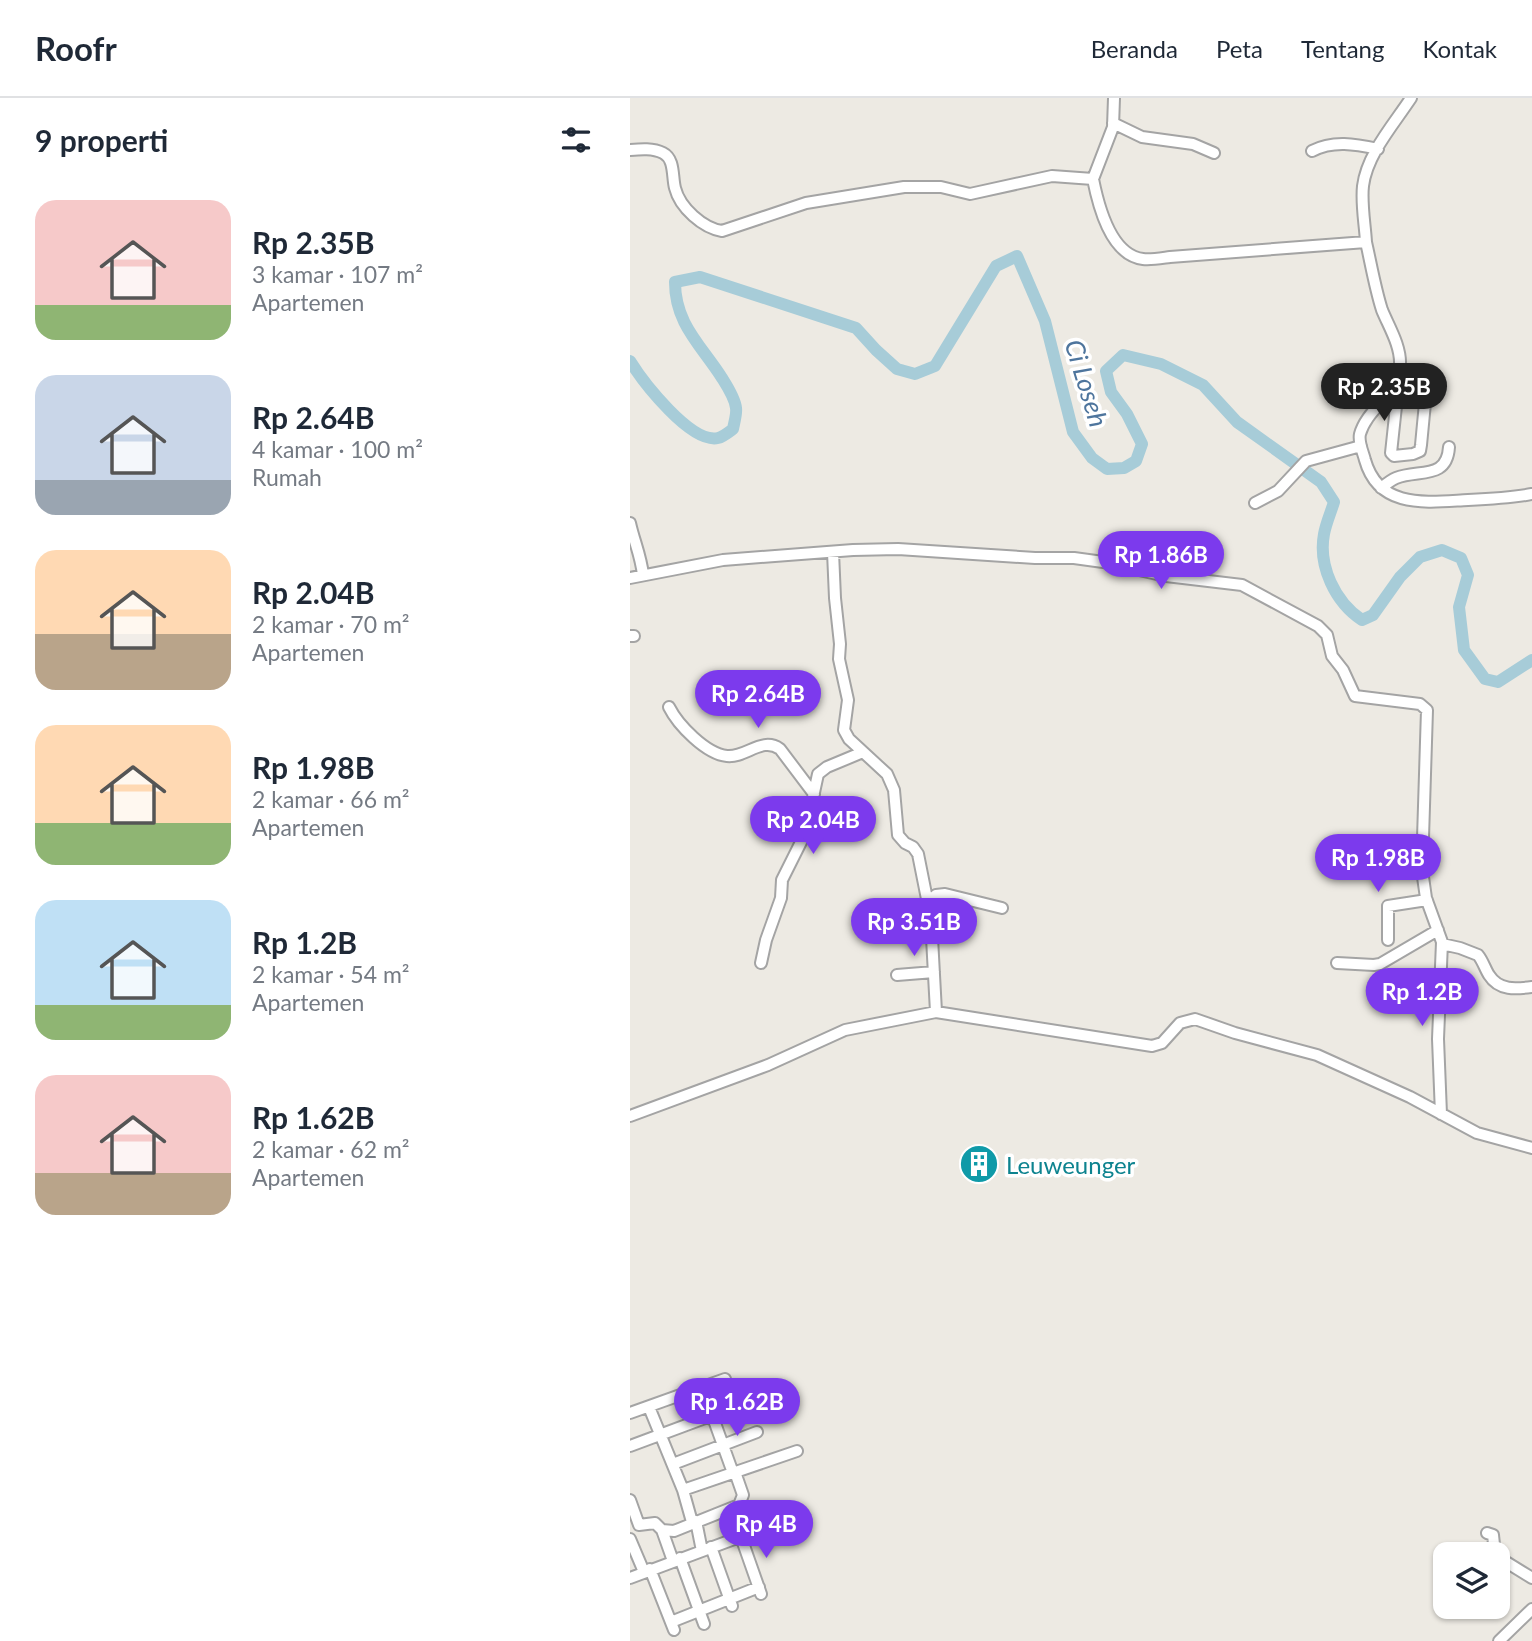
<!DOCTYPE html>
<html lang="id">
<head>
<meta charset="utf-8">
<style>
  body { margin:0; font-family:Lato,sans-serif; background:#f2f2f3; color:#1f2937; height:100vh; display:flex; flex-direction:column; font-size:26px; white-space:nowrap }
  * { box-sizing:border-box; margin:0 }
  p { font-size:23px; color:#747a83 }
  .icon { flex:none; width:38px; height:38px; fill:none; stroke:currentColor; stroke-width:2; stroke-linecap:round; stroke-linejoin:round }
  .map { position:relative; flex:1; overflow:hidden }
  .sheet { display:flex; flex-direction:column; background:#fff; width:630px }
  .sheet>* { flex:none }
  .fabs { position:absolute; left:803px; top:1444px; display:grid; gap:14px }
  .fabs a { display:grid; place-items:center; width:77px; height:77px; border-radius:14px; background:#fff; box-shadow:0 2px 5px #0004; font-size:35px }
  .price { position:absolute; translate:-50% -60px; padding:0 16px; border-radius:24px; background:#7c3aed; color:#fff; font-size:23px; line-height:46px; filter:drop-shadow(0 2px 4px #0008) }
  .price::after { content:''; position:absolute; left:50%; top:42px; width:21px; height:16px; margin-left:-10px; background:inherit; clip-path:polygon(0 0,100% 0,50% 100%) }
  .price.current { background:#222; color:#fff }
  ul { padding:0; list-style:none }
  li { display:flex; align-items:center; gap:21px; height:175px; padding:0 35px }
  li span { display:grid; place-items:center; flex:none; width:196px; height:140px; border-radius:21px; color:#555 }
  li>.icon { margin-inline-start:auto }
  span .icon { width:84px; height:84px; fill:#fffc; stroke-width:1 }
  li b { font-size:30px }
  h2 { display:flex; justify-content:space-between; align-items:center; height:84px; padding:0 35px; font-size:30px }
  header { display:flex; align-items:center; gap:42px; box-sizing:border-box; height:98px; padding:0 35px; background:#fff; border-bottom:2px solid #e0e1e3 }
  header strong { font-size:33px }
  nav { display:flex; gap:38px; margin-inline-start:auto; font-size:24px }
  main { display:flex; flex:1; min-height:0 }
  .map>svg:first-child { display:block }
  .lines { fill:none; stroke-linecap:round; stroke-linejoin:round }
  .river { stroke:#a7ccd8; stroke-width:12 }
  .minor-casing { stroke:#a4a4a4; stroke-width:14 }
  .minor { stroke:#fff; stroke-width:10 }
  .labels { text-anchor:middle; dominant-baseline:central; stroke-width:7; stroke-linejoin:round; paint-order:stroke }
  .culture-label { font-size:24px; fill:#0d838f; stroke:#fff; text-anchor:start }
  .water-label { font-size:26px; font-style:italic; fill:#4e759d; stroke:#fff }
</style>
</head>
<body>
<header>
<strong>Roofr</strong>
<nav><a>Beranda</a><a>Peta</a><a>Tentang</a><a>Kontak</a></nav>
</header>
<main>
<section class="sheet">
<h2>9 properti<svg class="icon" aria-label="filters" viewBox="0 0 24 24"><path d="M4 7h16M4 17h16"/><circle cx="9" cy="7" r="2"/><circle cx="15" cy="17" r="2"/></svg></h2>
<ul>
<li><span style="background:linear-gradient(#f6c9c9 75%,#8fb573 0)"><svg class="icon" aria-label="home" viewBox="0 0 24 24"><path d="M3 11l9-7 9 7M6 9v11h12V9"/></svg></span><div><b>Rp 2.35B</b><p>3 kamar · 107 m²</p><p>Apartemen</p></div></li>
<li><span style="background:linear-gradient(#c9d6e8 75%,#9aa5b1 0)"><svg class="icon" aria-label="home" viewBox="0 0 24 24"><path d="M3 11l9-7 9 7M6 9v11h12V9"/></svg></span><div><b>Rp 2.64B</b><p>4 kamar · 100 m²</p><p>Rumah</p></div></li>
<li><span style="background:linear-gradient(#ffd9b3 60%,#b9a48a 0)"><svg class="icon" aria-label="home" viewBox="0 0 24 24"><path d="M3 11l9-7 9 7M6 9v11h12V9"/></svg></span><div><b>Rp 2.04B</b><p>2 kamar · 70 m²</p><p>Apartemen</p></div></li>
<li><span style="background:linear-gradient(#ffd9b3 70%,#8fb573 0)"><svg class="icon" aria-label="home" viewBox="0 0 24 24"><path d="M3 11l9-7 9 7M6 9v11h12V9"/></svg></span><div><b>Rp 1.98B</b><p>2 kamar · 66 m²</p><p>Apartemen</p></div></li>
<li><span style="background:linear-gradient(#bfe0f5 75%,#8fb573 0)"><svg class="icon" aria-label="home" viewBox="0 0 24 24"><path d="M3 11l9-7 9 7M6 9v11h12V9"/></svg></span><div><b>Rp 1.2B</b><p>2 kamar · 54 m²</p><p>Apartemen</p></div></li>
<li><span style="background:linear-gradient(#f6c9c9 70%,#b9a48a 0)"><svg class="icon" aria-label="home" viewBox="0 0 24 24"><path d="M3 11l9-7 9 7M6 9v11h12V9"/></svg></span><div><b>Rp 1.62B</b><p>2 kamar · 62 m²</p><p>Apartemen</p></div></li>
</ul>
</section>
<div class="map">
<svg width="902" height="1543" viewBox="0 0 902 1543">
  <rect width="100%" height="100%" fill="#edeae3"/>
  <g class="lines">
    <path class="river" d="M0 263C13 284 61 346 88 340 93 339 99 334 103 331 104 325 107 316 106 310 105 300 97 288 92 280 71 247 45 226 45 184L70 179 226 230 246 252 267 271 285 276 305 268 366 168 387 158 415 223 443 334 462 360 477 371 494 370 506 363 512 346 497 316 481 294 476 273 493 257 531 266 573 287 607 324 691 384 704 404C701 414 696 425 694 436 688 468 705 504 732 522L743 517 770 479 790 459 812 452 831 460 838 477 829 509 834 552 855 581 868 584 902 562"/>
    <g class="minor-casing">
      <path id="minor" d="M483 25 512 39 563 46 584 55
        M0 52C11 51 23 50 33 55 45 61 42 79 45 90 50 110 73 130 92 133L176 105 274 89H311L340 96 422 78 463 81C468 106 480 157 513 161 521 162 532 160 540 159L736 144C735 126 731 106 733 88 737 56 764 26 781 0
        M682 53C703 42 725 46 748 51
        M463 81 483 29 484 0
        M736 144C741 166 745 190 752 212 759 229 771 248 770 267 770 295 737 310 730 336 728 344 733 354 735 362 749 412 798 404 838 402 860 401 881 400 902 396
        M758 295 767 299 795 305 791 347 790 353 783 356 764 358 761 355 767 299
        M751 390C756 386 761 382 766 380 789 371 817 382 819 349
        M625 405 648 393 676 363 731 348
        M0 425C4 443 11 458 13 477
        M203 454 205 500 210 546 209 561 218 602 214 632 219 641 257 676 264 692 268 737 275 745 283 749 288 756 301 821 306 914
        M0 480 93 462 223 452 268 451 405 460H444L473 464 536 478 612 487 688 528 697 537 702 558 713 572 725 598 790 606 797 612 792 772 796 800 812 844 808 941 811 1016
        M0 538H4
        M39 609C48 627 76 656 97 658 116 660 132 638 150 651L184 696
        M297 804 306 797 315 796 372 810
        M758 842V808L797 802
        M812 846 830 850 848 857C853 863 855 871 859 877 869 893 886 891 902 889
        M131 865 136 842 151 800 152 782 175 736 188 676 197 669 233 654
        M707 865 744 867 750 866 808 832
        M267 877 304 874
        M0 1018 138 967 215 932 306 914 522 948 532 945 550 925 565 921 605 935 687 957 780 999 847 1035 902 1050
        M72 1289 103 1375
        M19 1309 53 1392
        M0 1315 95 1281
        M0 1348 110 1307
        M43 1366 127 1334
        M0 1402 9 1427 25 1425 32 1432 44 1433 109 1407 113 1397 105 1374
        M66 1423 72 1453
        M62 1424 53 1392 167 1353
        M32 1432 43 1463
        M857 1435 863 1437 865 1456
        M111 1439 131 1496
        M0 1441 14 1474
        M81 1449 102 1508
        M868 1459 902 1480
        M50 1460 74 1526
        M20 1471 44 1532
        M0 1480 123 1434
        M41 1524 129 1489
        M869 1543 902 1511"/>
    </g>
    <use href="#minor" class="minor"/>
  </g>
  <defs>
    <g id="building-disc" transform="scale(2.0125)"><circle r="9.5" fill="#0f9aa8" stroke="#fff"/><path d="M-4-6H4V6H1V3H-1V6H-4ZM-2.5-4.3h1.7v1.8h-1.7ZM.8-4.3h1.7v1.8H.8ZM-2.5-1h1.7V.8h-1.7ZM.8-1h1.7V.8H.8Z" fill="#fff"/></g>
  </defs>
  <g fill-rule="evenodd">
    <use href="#building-disc" x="349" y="1066"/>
  </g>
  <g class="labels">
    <g class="culture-label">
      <text x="376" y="1066">Leuweunger</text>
    </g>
    <g class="water-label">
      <text transform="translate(457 285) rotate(73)">Ci Loseh</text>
    </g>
  </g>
</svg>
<div class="fabs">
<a><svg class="icon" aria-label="layers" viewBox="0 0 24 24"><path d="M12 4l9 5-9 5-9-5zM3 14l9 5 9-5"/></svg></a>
</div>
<b class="price current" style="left:754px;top:325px">Rp 2.35B</b>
<b class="price" style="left:531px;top:493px">Rp 1.86B</b>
<b class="price" style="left:128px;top:632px">Rp 2.64B</b>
<b class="price" style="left:183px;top:758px">Rp 2.04B</b>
<b class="price" style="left:748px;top:796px">Rp 1.98B</b>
<b class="price" style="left:284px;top:860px">Rp 3.51B</b>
<b class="price" style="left:792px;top:930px">Rp 1.2B</b>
<b class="price" style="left:107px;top:1340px">Rp 1.62B</b>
<b class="price" style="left:136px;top:1462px">Rp 4B</b>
</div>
</main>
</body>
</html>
